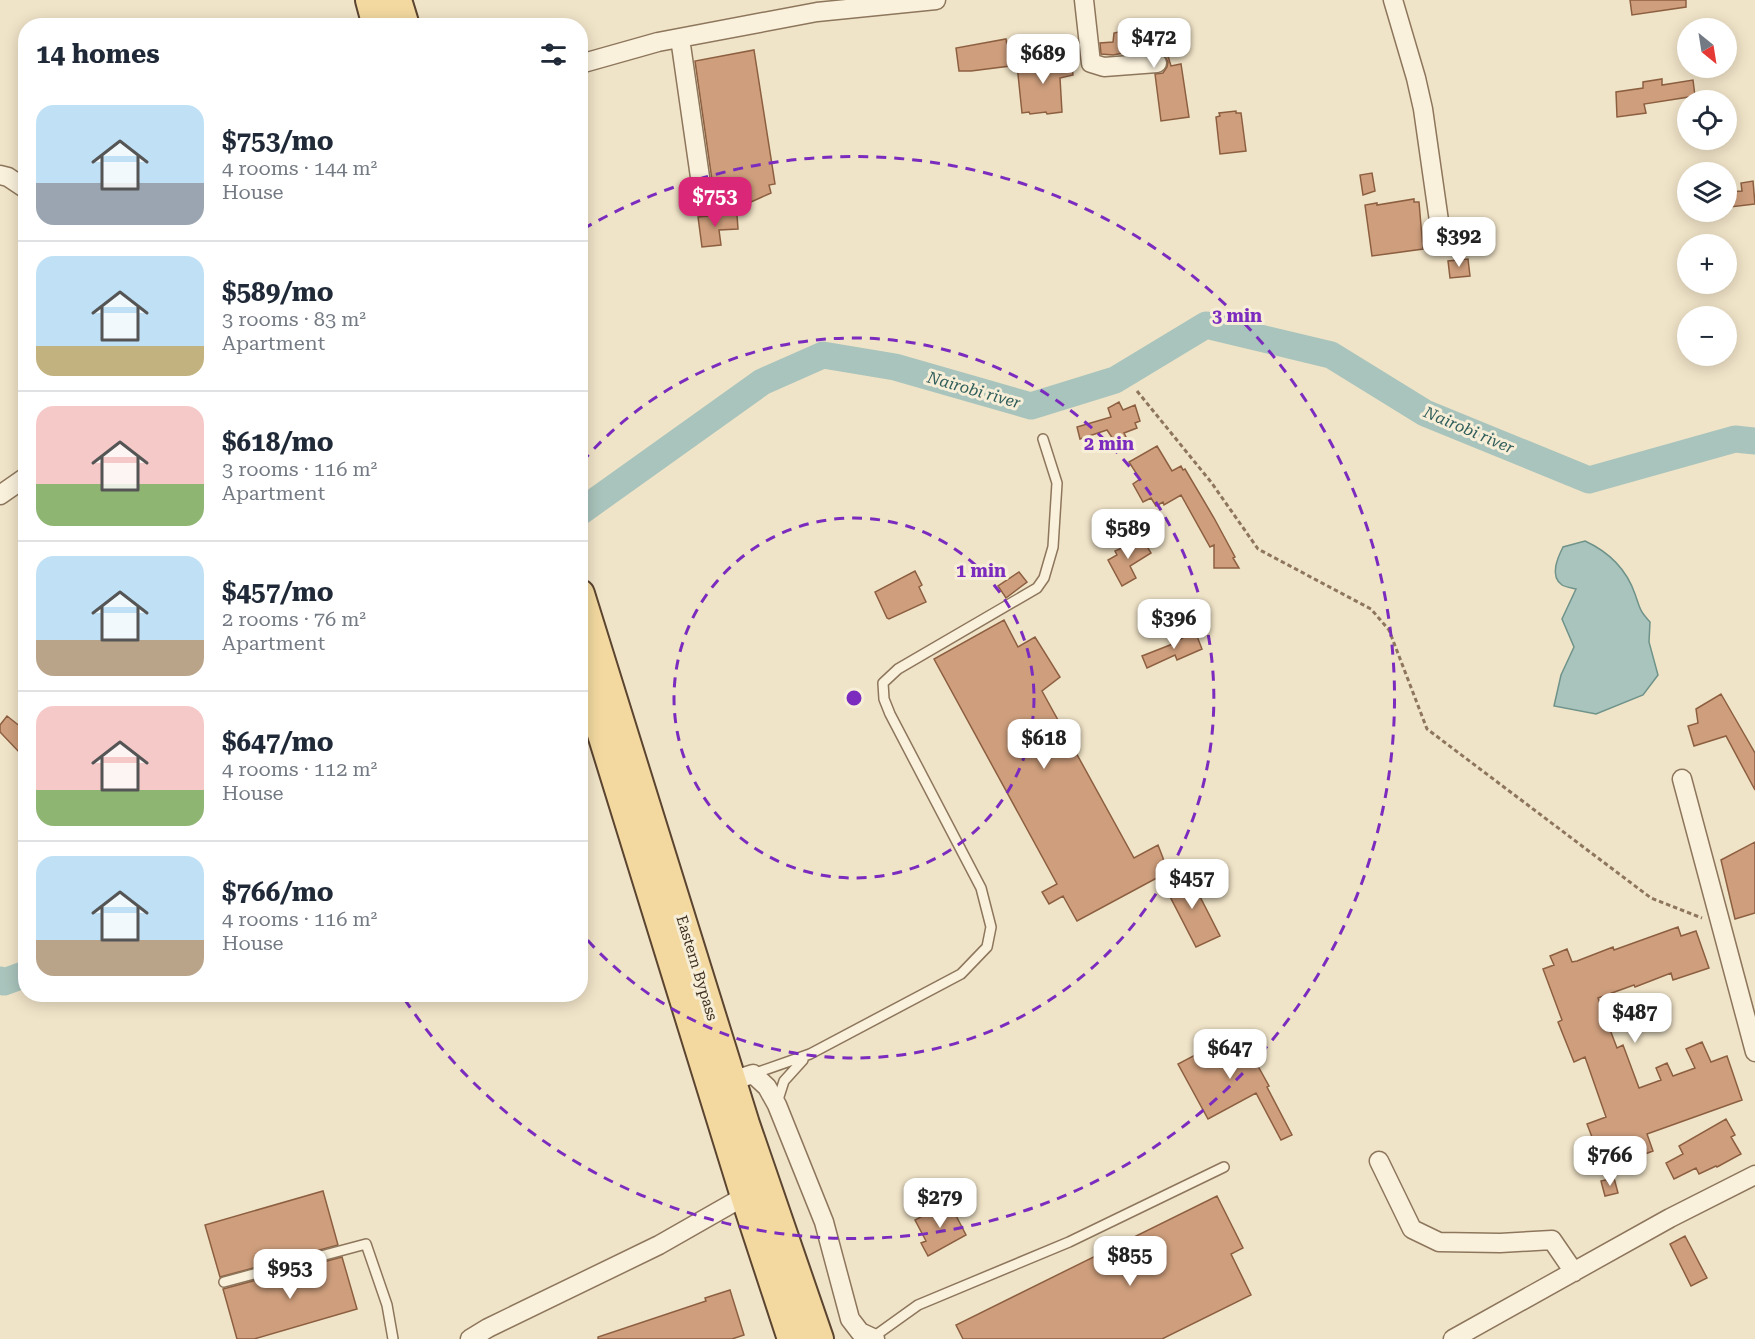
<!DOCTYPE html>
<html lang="en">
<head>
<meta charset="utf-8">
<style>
  body { margin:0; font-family:"Roboto Serif",serif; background:#f2f2f3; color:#1f2937; height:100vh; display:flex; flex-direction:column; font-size:22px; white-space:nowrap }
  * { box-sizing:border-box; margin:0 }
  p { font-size:20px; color:#747a83 }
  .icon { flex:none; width:33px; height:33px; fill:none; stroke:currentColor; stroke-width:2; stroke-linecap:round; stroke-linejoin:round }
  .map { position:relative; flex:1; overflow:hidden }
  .sheet { position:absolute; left:18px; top:18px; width:570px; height:984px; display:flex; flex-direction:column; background:#fff; border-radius:24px; box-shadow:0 3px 15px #0003 }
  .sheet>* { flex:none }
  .needle { width:39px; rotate:150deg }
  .buttons { position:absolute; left:1677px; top:18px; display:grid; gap:12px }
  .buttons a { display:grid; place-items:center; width:60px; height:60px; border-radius:50%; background:#fff; box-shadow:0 3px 15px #0003; font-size:30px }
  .price { position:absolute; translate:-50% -51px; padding:0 14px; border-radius:12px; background:#fff; color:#222; font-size:20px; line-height:39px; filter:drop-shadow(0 2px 3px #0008) }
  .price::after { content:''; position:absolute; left:50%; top:36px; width:18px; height:14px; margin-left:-9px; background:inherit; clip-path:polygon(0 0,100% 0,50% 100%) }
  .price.on { background:#db2777; color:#fff }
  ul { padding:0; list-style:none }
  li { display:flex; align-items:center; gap:18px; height:150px; padding:0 18px }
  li+li { border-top:2px solid #e0e1e3 }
  li span { display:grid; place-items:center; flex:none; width:168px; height:120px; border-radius:18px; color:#555 }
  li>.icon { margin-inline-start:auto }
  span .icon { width:72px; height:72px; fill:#fffc; stroke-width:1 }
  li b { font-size:26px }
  h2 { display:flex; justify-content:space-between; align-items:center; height:72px; padding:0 18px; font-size:26px }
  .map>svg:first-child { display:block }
  .water { fill:#a9c4bc; stroke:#6f938a; stroke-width:1.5 }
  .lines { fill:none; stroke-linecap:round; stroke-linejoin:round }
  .river { stroke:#a9c4bc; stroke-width:27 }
  .building { fill:#cf9f7d; stroke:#8d5f41; stroke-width:1.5 }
  .lane-casing { stroke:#8d765c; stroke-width:12 }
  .street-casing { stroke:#8d765c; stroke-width:21 }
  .primary-casing { stroke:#5b4430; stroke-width:32 }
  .path { stroke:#8d765c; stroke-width:3; stroke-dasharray:4.5 3; stroke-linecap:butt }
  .lane { stroke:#faf1dc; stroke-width:9 }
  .street { stroke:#faf1dc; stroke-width:18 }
  .primary { stroke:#f3d9a0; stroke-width:28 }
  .ring { fill:none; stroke:#7b2cbf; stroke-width:3; stroke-dasharray:10 8 }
  .labels { text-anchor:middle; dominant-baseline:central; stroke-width:6; stroke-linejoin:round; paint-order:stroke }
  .street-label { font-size:15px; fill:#3d2e20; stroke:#f7eed8 }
  .water-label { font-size:16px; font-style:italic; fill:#2f5d5a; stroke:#f7eed8 }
  .centre { fill:#7b2cbf; stroke:#f7eed8; stroke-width:3 }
  .ring-label { font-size:18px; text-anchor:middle; font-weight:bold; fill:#7b2cbf; stroke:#f7eed8; stroke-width:6; stroke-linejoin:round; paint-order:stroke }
</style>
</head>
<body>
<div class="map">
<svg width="1755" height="1339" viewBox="0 0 1755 1339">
  <rect width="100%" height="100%" fill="#f0e4c8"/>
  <path class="water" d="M1585 541C1609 552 1626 568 1635 594 1640 608 1639 610 1650 622L1649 642 1658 675 1643 695 1596 714 1554 706 1561 675 1574 647 1562 619 1576 589C1572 588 1565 587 1562 585 1549 576 1558 557 1563 547Z"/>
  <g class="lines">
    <path class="river" d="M580 512 762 382 823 355 895 367 1031 406 1115 380 1206 325 1331 355 1425 413 1589 480 1735 439 1755 441
      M0 980 4 982 26 974"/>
  </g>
  <path class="building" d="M1630 0H1686V7L1632 15Z
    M1148 23 1151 43 1163 39 1171 66 1181 64 1189 117 1161 121 1155 74 1163 73 1167 67 1168 62 1162 53 1151 52V48L1113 55 1101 54 1100 43 1113 42 1114 33 1123 31V27Z
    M1006 39 1010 66 971 71H959L956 48Z
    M754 50 775 184 769 185 771 193 751 202 744 189 714 194 695 61Z
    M1071 57 1073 75 1060 78 1062 112 1047 114 1046 112 1030 114 1029 112 1022 113 1017 65Z
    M1662 79V85L1693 80 1695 96 1644 104 1646 113 1617 117 1616 92 1643 88V82Z
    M1236 111V113H1241L1246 151 1220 154 1216 117 1220 116 1219 113Z
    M1372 173 1375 191 1363 195 1360 175Z
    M1753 181 1755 204 1730 207 1728 192 1742 191 1741 183Z
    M1414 199V202H1419L1423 249 1372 256 1365 205 1377 203V205Z
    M721 215H737L738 229 719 230 721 245 702 247 698 217Z
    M1468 259 1470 276 1450 278 1448 261Z
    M1119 402 1123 410 1135 405 1140 421 1135 423 1137 428 1124 433 1127 439 1117 445 1107 430 1080 439 1077 427 1111 417 1108 408Z
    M1157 446 1172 471 1181 466 1183 470 1185 469 1214 518 1235 557 1233 558 1239 568H1214V545L1210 547 1181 495 1164 505 1163 502 1156 506 1151 498 1143 502 1133 484 1140 479 1129 462Z
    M1142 538 1151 553 1130 566 1136 578 1122 586 1108 560 1117 555 1115 551Z
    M915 571 922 585 919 587 926 602 889 619 887 618 875 592Z
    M1019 572 1027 582 1006 598 998 586Z
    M1004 620 1018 647 1035 637 1060 677 1042 691 1134 858 1158 845 1163 858 1166 873 1077 921 1063 896 1049 904 1042 892 1057 884 934 659Z
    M1195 631 1202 649 1177 660 1175 655 1147 668 1142 656 1170 645Z
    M1721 694 1755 753V790L1726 736 1694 746 1688 726 1698 723 1696 709Z
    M7 716 26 731V744L19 752 0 732V725Z
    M1755 842V913L1735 919 1721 860Z
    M1184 873 1187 879 1190 877 1220 936 1196 947 1163 883Z
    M1678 927 1681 936 1696 931 1709 968 1673 980 1671 973 1635 987 1634 985 1598 998 1617 1048 1623 1045 1639 1088 1661 1080 1656 1068 1667 1063 1673 1076 1695 1068 1686 1049 1702 1042 1711 1062 1727 1056 1742 1100 1647 1134 1653 1151 1613 1166 1611 1154 1600 1158 1587 1124 1606 1117 1585 1057 1574 1062 1558 1022 1562 1020 1543 969 1554 965 1550 956 1567 949 1572 962 1577 961 1613 947 1614 950Z
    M1239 1032 1269 1086 1267 1087 1292 1135 1281 1140 1256 1093 1208 1119 1178 1064Z
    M1726 1119 1735 1135 1731 1137 1741 1154 1717 1167 1716 1166 1699 1174 1696 1168 1674 1179 1666 1163 1683 1154 1679 1146Z
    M1614 1178 1618 1193 1605 1196 1601 1181Z
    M323 1191 338 1245 220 1277 205 1225Z
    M1217 1196 1243 1248 1231 1254 1251 1295 1162 1339H963L956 1325Z
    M949 1202 966 1235 928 1256 921 1243 926 1241 915 1220Z
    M1685 1236 1707 1278 1691 1286 1670 1244Z
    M342 1257 357 1309 254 1339H237L223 1289Z
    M730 1290 744 1335 732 1339H598V1337L706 1301 705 1298Z"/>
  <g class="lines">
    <g class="lane-casing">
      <path id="lane" d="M753 1074 810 1054 961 974 987 947 991 927 981 888 890 714 884 699 883 683 898 669 1025 595 1037 588 1044 578 1053 547 1057 483 1043 439
        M777 1103 784 1081 803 1060
        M224 1282 366 1244 387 1305 393 1339
        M872 1338 918 1305 1069 1242 1224 1167"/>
    </g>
    <g class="street-casing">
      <path id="street" d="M1084 0 1091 63 1104 67 1157 63
        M1393 0 1416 78 1423 109 1442 242
        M680 38 702 191
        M580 64 658 42 817 12 936 0
        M0 175 8 177 26 189
        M0 495 26 477
        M1682 779 1755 1052
        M731 1081 753 1074 767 1087 777 1105 824 1222 850 1319 860 1332 875 1339
        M1379 1161 1412 1229 1439 1242 1500 1243 1552 1240 1574 1272
        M470 1339 488 1328 659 1245 745 1196
        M1453 1339 1670 1218 1755 1175"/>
    </g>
    <g class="primary-casing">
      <path id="primary" d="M370 0 377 26
        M397 0 405 26
        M580 594 745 1124 819 1339
        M580 663 745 1196 792 1339"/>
    </g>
    <path class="path" d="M1137 391 1211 482 1258 549 1371 609 1389 630 1427 729 1651 898 1702 918"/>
    <use href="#lane" class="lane"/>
    <use href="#street" class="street"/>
    <use href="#primary" class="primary"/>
  </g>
  <g class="ring">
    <circle cx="854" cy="698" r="180"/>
    <path d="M582 462A360 360 0 1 1 582 934"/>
    <path d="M583 229A541 541 0 1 1 403 997"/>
  </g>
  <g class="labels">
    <g class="street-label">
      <text transform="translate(697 968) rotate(73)">Eastern Bypass</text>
    </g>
    <g class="water-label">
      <text transform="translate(974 390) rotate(16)">Nairobi river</text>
      <text transform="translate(1469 430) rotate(23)">Nairobi river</text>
    </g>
  </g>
  <circle cx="854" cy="698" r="9" class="centre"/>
  <g class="ring-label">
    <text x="1237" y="322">3 min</text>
    <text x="1109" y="450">2 min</text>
    <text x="981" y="577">1 min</text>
  </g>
</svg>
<div class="buttons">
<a><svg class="needle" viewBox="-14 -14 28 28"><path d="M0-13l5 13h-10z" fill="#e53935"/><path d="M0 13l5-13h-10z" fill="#747a83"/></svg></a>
<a><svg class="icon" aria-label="locate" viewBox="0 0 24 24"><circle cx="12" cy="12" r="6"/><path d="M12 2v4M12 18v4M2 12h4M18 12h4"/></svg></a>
<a><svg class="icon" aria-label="layers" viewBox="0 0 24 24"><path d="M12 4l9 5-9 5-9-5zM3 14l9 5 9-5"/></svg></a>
<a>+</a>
<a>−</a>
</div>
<b class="price" style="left:1154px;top:69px">$472</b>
<b class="price" style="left:1043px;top:85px">$689</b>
<b class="price on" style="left:715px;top:228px">$753</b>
<b class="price" style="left:1459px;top:268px">$392</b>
<b class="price" style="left:1128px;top:560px">$589</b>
<b class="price" style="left:1174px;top:650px">$396</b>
<b class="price" style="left:1044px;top:770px">$618</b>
<b class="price" style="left:1192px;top:910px">$457</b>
<b class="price" style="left:1635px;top:1044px">$487</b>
<b class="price" style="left:1230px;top:1080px">$647</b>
<b class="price" style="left:1610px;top:1187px">$766</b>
<b class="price" style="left:940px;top:1229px">$279</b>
<b class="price" style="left:1130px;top:1287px">$855</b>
<b class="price" style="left:290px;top:1300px">$953</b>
<section class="sheet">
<h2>14 homes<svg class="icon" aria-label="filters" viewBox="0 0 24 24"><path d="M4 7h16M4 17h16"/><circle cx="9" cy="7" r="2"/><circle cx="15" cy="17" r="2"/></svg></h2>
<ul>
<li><span style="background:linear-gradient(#bfe0f5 65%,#9aa5b1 0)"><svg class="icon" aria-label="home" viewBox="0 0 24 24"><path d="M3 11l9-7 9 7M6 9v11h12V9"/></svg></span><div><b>$753/mo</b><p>4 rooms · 144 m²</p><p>House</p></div></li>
<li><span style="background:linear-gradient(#bfe0f5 75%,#c2b280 0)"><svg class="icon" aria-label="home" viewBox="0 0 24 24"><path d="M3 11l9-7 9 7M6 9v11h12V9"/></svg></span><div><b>$589/mo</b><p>3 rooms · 83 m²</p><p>Apartment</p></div></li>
<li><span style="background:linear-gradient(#f6c9c9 65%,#8fb573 0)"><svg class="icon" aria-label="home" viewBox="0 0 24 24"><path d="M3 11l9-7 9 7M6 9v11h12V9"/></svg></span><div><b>$618/mo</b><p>3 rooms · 116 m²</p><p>Apartment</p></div></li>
<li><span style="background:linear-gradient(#bfe0f5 70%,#b9a48a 0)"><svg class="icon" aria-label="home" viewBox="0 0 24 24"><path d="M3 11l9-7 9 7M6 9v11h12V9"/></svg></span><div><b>$457/mo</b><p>2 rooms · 76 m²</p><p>Apartment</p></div></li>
<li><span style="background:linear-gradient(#f6c9c9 70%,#8fb573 0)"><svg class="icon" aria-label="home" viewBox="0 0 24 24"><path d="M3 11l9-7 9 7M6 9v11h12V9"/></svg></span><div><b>$647/mo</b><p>4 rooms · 112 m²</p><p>House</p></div></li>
<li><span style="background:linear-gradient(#bfe0f5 70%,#b9a48a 0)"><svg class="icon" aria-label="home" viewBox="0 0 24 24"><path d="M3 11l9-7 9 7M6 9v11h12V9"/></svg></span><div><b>$766/mo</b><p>4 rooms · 116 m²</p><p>House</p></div></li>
</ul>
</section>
</div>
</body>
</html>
